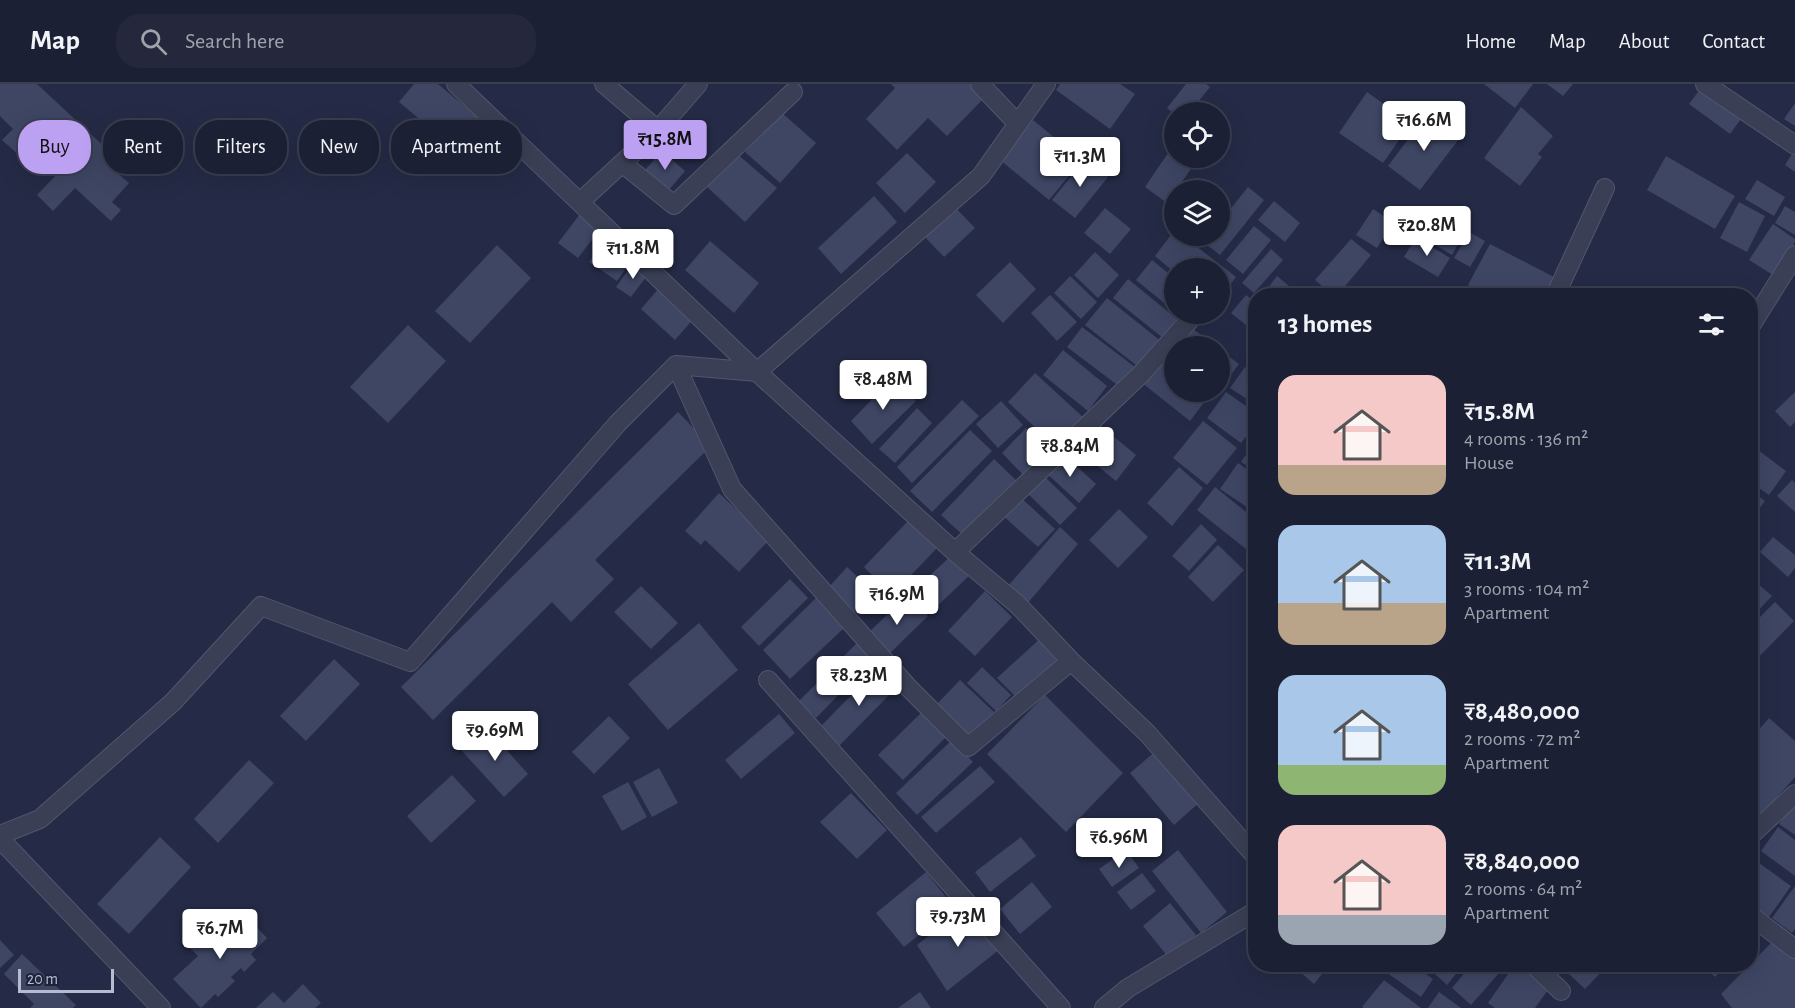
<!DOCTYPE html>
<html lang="en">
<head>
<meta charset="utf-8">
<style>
  body { margin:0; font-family:"Alegreya Sans",sans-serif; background:#25283c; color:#f1f3f6; height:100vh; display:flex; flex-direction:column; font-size:22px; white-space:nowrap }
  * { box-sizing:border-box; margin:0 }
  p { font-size:20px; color:#a0a3ac }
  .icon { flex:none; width:33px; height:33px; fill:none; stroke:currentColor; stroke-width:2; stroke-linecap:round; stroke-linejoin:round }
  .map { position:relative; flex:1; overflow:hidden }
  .details { position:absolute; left:1248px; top:204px; width:510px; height:684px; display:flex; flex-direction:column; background:#1c2034; border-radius:24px; box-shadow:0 6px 24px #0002,0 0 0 2px #3a3e4f }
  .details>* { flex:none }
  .guide { position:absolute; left:18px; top:36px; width:570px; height:54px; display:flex; gap:12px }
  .buttons { position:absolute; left:1164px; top:18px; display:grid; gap:12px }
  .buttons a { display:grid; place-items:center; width:66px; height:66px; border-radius:50%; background:#1c2034; box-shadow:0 6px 24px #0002,0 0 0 2px #3a3e4f; font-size:30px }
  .scale { position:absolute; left:18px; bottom:15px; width:96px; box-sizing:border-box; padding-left:6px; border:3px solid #b7bbcf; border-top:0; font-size:16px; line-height:21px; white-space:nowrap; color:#b7bbcf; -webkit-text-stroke:4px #1e233b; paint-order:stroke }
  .price { position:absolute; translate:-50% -51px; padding:0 14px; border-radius:6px; background:#fff; color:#222; font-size:20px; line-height:39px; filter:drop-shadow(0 2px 3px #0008) }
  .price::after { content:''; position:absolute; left:50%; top:36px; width:18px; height:14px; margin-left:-9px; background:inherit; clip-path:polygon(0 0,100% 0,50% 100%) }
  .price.on { background:#bca0f2; color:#111 }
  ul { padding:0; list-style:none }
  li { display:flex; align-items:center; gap:18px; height:150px; padding:0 30px }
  li span { display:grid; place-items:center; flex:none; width:168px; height:120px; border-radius:18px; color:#555 }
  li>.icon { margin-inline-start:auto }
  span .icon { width:72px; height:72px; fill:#fffc; stroke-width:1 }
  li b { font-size:26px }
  h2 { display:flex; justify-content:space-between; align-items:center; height:72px; padding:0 30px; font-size:26px }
  .chip { padding:0 21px; border-radius:24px; background:#1c2034; box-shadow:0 6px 24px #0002,0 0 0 2px #3a3e4f; font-size:21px; line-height:54px }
  .chip.on { background:#bca0f2; color:#111 }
  header { display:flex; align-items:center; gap:36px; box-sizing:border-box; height:84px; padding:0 30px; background:#1c2034; border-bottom:2px solid #3a3e4f }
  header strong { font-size:28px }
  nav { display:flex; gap:33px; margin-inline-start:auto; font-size:21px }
  .search { width:420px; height:54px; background:#25283c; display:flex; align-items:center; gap:15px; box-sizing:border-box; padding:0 21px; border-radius:24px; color:#a0a3ac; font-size:22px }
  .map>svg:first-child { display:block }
  .building { fill:#3e4664 }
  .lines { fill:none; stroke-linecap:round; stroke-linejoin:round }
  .minor-casing { stroke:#52576d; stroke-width:20 }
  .minor { stroke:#3a3f55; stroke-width:18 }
</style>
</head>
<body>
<header>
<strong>Map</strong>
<div class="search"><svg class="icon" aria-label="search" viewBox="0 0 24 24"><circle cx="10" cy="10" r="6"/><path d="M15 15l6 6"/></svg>Search here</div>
<nav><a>Home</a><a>Map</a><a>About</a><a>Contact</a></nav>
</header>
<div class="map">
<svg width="1795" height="924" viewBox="0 0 1795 924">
  <rect width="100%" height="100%" fill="#252b46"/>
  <path class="building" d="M0 0H37L123 80 116 88 129 99 112 118 121 126 111 137 75 104 53 127 37 111 58 89 30 64 21 73 2 56 13 45 0 32Z
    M414 0H438L480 35 455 65 399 18Z
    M891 0H974L986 12 947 52 928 34 897 66 866 35 895 4Z
    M1060 0H1120L1135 10 1110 45 1056 6Z
    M1186 0H1206L1210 3 1190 28H1174V30L1167 24Z
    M1484 0H1533L1515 24Z
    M1547 0H1573L1563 12Z
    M1703 1 1743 32 1730 50 1689 20Z
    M1367 8 1411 39 1383 79 1339 49Z
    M1795 19V42L1784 35Z
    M1521 23 1553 52 1538 70 1542 73 1520 102 1484 74Z
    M781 28 816 59 780 99 745 68Z
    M1427 30 1459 55 1420 106 1388 82Z
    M1033 36 1082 76 1049 116 1000 76Z
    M1795 65V88L1785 81Z
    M1170 66 1174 69V74H1181L1193 82 1176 106H1174V109L1167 119 1145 103Z
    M662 67 685 87 668 107 644 87Z
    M736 69 777 104 745 138 706 102Z
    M907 69 936 98 905 129 876 99Z
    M1666 72 1735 112 1715 145 1647 106Z
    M1185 74H1207L1200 83Z
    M1085 75 1108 93 1075 134 1052 116Z
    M1757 96 1785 113 1774 132 1745 115Z
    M1248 103 1264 116 1220 171 1203 158 1209 152H1220V138Z
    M874 112 897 138 841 190 818 164Z
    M1274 117 1300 139 1285 158 1258 136Z
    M1739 118 1765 132 1747 168 1720 154Z
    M952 120 975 144 944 173 921 149Z
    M1785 122 1795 128V151L1775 139Z
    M1105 124 1131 145 1110 170 1084 149Z
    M1373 125 1393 138 1377 164 1356 151Z
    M1433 126 1466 146 1452 171 1419 151Z
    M580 130 600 145 578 174 558 159Z
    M1773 140 1795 155V158L1773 191 1749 176Z
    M1254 142 1271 156 1243 190 1226 176Z
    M1174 147V152H1183L1236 193 1220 214V184H1174V188L1155 172Z
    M1469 148 1485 157 1470 183 1454 174Z
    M1416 153 1450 174 1438 193 1404 173Z
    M606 155 633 174 617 197 589 178Z
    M1351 155 1371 171 1337 212H1333L1315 196Z
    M710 157 759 199 734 229 685 186Z
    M1490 160 1556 194 1546 212H1488L1468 201Z
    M497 161 531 194 470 259 435 227Z
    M1271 165 1283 176 1254 209 1242 199Z
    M1095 168 1119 191 1098 214 1074 191Z
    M1152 176 1174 194V227L1136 196Z
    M634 178 649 189 631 213 616 203Z
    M1010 178 1036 205 1003 239 976 211Z
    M1070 192 1097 218 1081 235 1054 209Z
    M1277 192 1301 212H1262Z
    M1128 195 1177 235 1163 254 1113 214Z
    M660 203 695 233 675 256 641 225Z
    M1050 211 1077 238 1057 257 1031 229Z
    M1246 211 1256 219V249L1231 229Z
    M1107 214 1162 258 1141 285 1085 241Z
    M408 241 446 277 388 339 350 303Z
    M1189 242 1216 262H1174V281L1165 274Z
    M1082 243 1135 283 1120 303 1067 263Z
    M1063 266 1107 302 1088 327 1043 291Z
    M1220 266 1239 280 1220 305Z
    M1160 274 1174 286V308H1201L1208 313 1190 337 1141 298Z
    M1245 283 1256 290V321L1230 304Z
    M1035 289 1085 335 1057 364 1008 318Z
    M893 294 916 317 872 360 851 337Z
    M1226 308 1256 329V339L1241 359 1207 334Z
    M1795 308V338L1790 343 1775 327Z
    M962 316 979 332 912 399 897 383Z
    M1001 317 1023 341 998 364 976 340Z
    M917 324 932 339 895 379 879 365Z
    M678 328 711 362 595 476 614 495 571 538 552 518 433 636 401 603Z
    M1095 337 1136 371 1116 397 1074 363Z
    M1203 337 1237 364 1207 401 1173 374Z
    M1026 344 1052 370 1027 395 1002 369Z
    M970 346 992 367 932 428 910 407Z
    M1256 356V387L1241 378Z
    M1758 366 1786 387 1769 411 1750 398V377Z
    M1061 368 1096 400 1079 419 1044 387Z
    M994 375 1017 397 964 452 941 431Z
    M1238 379 1256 392V429L1220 405Z
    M1179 383 1203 404 1172 442 1147 419Z
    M1041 389 1077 424 1060 441 1024 406Z
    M1792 396 1795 399V428L1777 412Z
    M1215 403 1256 436V463L1251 469 1197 426Z
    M1750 406 1765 417 1750 437Z
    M719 409 769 456 739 488 705 456 701 461 685 447Z
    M1018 411 1055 445 1038 463 1001 430Z
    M1119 425 1148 453 1118 484 1089 456Z
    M909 436 938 463 892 511 864 483Z
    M1201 440 1217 456 1189 487 1172 472Z
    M1060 443 1078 460 1027 520 1007 503Z
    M1773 453 1795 471V484L1788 493 1760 468Z
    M1218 461 1244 486 1213 518 1188 493Z
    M953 470 971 490 929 530 910 510Z
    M847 483 876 510 857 530 829 503Z
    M1750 493 1772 512 1750 535Z
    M790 495 808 514 759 562 741 543Z
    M641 502 678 539 651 565 614 528Z
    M985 507 1012 533 975 572 948 547Z
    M908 511 928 532 886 573 866 551Z
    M817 513 845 543 790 595 763 566Z
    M1775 518 1794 537 1750 582V543Z
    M699 539 738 586 668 646 628 600Z
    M1043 552 1063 574 1018 615 997 594Z
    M857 559 874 575 816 634 799 617Z
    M334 575 360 600 306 657 280 632Z
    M879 583 898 602 839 662 820 643Z
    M982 583 1011 611 996 627 967 599Z
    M960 596 994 628 971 653 936 621Z
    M1045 611 1123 689 1066 748 987 670Z
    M925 625 949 650 903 696 878 671Z
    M779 630 795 649 741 695 725 676Z
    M609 632 630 654 594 690 572 668Z
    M1769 634 1795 657V693L1750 744V656Z
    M487 644 528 690 504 713 461 666Z
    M952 656 973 678 917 731 896 709Z
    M1157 666 1201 717 1174 741 1130 689Z
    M249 676 274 699 218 759 194 735Z
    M980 682 995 698 936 749 921 733Z
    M659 684 678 719 652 733 633 698Z
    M452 691 476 717 431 759 407 732Z
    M628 698 647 733 622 747 602 712Z
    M851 709 887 746 857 775 820 738Z
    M1795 716V751L1779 740Z
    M1778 743 1795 756V792L1761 767Z
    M160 753 191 783 129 850 97 820Z
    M1021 753 1036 772 990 808 975 788Z
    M1126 766 1139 784 1112 803 1099 785Z
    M1178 766 1227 828 1201 849 1152 787Z
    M1752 774 1791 802 1769 833 1750 819V776Z
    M926 788 954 823 904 863 876 829Z
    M1142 789 1156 807 1131 826 1117 808Z
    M1032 798 1052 823 1020 850 1000 825Z
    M1795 802V845L1792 849 1772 834Z
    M1170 819 1196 851 1169 874 1143 842Z
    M965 823 1000 865 947 907 917 861Z
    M242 828 267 854 251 870 256 876 244 888 241 884 231 893 235 897 218 913 215 910 201 924 173 895 198 872 190 864 211 844 218 851Z
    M0 856 14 871 0 884Z
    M1773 857 1795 873V924H1732L1721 910Z
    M22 870 76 921 73 924H30L34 920 4 890Z
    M1291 880H1330L1314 900Z
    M1391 880H1412L1433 895 1421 913 1386 888Z
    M1424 880H1464L1447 901Z
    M1472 880H1507L1471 921 1452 904Z
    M1515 880H1524L1550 903 1535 924H1495L1488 919Z
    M1578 880H1609L1585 905 1569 890Z
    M1702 880H1726L1715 893Z
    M1384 896 1421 924H1364L1362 923Z
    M303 900 321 919 315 924H256L273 908 284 919Z
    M920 908 931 924H898Z
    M1439 908 1461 924H1428Z"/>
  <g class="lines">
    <g class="minor-casing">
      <path id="minor" d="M456 0 757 288 955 468 1017 520 1071 577 1147 649 1256 773
        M604 0 658 46
        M980 0 1018 40
        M1705 0 1795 61
        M622 79 674 121 793 8
        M580 118 658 46 698 0
        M1555 212 1605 104
        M1750 243 1795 171
        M676 281 732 405 907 602 968 663 1071 577
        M955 468 1140 291 1195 230
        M768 596 1061 924
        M0 751 40 735 173 618 261 522 410 578 618 339 676 281 757 288 981 92 1046 0
        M1750 752 1795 710
        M0 755 161 924
        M1750 831 1795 865
        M1533 880 1561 907
        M1104 924 1128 904 1256 827"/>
    </g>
    <use href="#minor" class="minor"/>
  </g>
</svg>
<div class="buttons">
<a><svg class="icon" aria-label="locate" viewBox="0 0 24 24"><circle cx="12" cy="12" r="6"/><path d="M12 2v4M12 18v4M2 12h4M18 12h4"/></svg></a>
<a><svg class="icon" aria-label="layers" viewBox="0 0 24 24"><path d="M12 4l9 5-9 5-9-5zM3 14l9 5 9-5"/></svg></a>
<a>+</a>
<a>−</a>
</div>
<div class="scale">20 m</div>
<b class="price" style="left:1424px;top:68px">₹16.6M</b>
<b class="price on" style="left:665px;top:87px">₹15.8M</b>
<b class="price" style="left:1080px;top:104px">₹11.3M</b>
<b class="price" style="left:1427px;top:173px">₹20.8M</b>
<b class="price" style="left:633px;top:196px">₹11.8M</b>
<b class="price" style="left:883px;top:327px">₹8.48M</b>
<b class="price" style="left:1070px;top:394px">₹8.84M</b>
<b class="price" style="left:897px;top:542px">₹16.9M</b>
<b class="price" style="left:859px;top:623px">₹8.23M</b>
<b class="price" style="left:495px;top:678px">₹9.69M</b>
<b class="price" style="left:1119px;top:785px">₹6.96M</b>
<b class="price" style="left:958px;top:864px">₹9.73M</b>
<b class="price" style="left:220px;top:876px">₹6.7M</b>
<div class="guide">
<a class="chip on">Buy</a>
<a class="chip">Rent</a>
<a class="chip">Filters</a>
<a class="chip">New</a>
<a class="chip">Apartment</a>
</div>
<section class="details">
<h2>13 homes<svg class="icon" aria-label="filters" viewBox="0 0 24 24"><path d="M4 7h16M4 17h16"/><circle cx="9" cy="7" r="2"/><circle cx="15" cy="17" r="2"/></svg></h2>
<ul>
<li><span style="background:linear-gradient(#f6c9c9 75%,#b9a48a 0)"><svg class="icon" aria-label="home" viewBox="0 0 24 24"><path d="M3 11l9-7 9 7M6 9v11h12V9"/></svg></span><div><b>₹15.8M</b><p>4 rooms · 136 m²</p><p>House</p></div></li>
<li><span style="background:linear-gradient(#a9c7e8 65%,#b9a48a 0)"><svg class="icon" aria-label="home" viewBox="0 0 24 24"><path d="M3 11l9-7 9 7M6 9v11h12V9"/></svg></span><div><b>₹11.3M</b><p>3 rooms · 104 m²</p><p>Apartment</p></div></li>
<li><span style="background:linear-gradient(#a9c7e8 75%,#8fb573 0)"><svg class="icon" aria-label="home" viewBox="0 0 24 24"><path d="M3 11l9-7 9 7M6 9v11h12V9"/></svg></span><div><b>₹8,480,000</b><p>2 rooms · 72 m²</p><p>Apartment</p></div></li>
<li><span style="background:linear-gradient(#f6c9c9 75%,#9aa5b1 0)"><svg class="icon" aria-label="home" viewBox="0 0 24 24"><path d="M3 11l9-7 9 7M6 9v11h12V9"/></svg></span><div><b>₹8,840,000</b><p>2 rooms · 64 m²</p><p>Apartment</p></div></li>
</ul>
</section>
</div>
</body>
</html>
